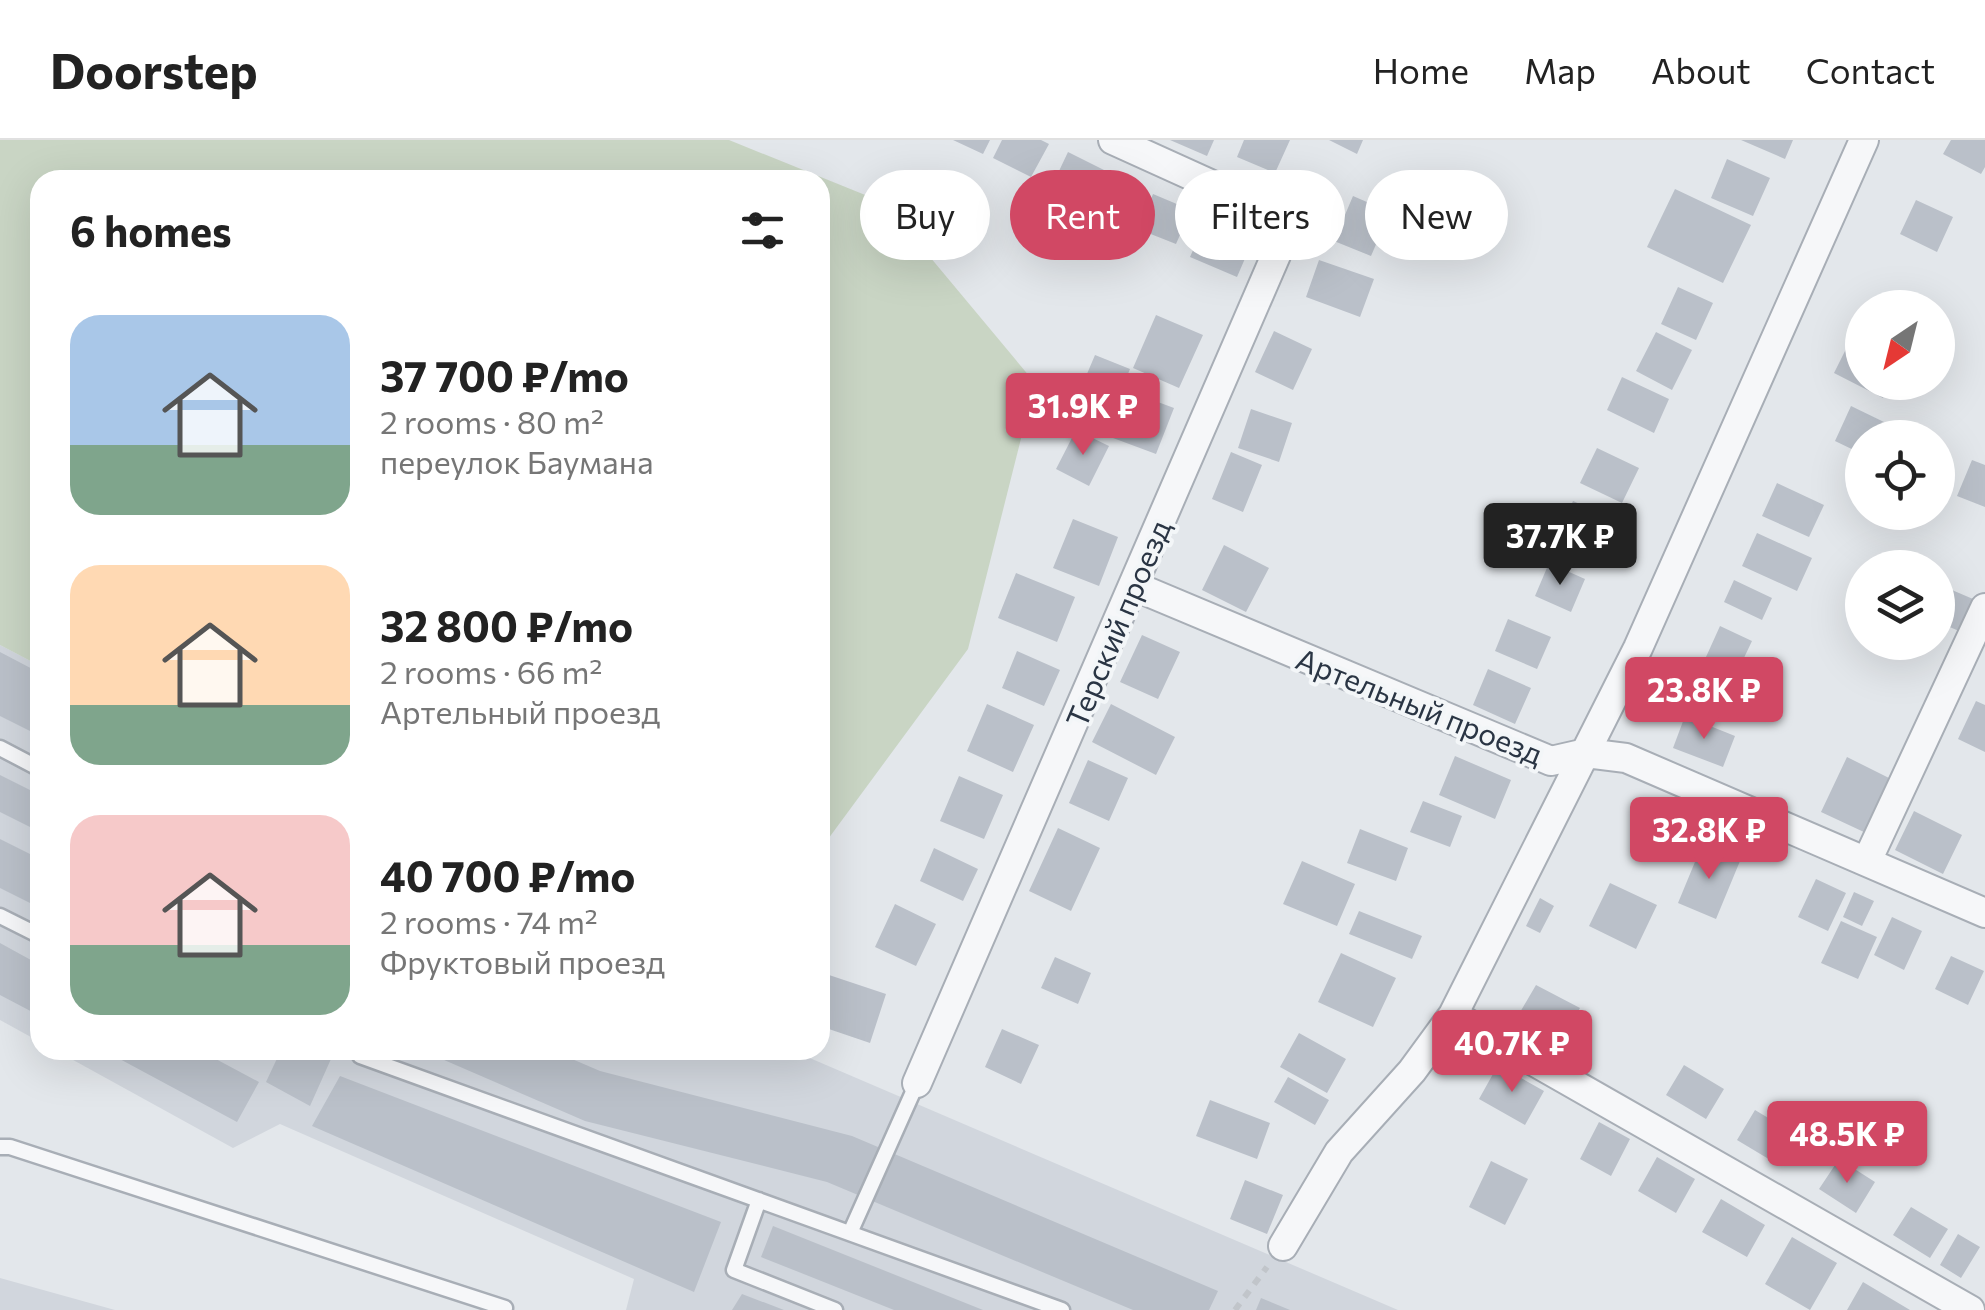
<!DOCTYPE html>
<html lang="en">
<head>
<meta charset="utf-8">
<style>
  body { margin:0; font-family:Commissioner,sans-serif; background:#f6f6f6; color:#222; height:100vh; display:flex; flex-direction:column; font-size:38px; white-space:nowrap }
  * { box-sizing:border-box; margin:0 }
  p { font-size:32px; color:#767676 }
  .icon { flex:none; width:55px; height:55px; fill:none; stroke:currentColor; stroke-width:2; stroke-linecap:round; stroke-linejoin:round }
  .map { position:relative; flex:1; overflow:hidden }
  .drawer { position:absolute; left:30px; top:30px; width:800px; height:890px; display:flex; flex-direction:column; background:#fff; border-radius:30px; box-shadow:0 10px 40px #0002 }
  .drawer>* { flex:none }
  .banner { position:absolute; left:860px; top:30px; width:950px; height:90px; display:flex; gap:20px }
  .needle { width:65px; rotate:215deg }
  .controls { position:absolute; left:1845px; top:150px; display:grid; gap:20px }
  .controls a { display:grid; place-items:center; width:110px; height:110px; border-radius:50%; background:#fff; box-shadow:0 10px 40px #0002; font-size:50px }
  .price { position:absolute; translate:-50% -85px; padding:0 22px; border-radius:10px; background:#d14864; color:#fff; font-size:32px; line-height:65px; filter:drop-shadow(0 2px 5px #0008) }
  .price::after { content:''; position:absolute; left:50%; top:60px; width:30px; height:22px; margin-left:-15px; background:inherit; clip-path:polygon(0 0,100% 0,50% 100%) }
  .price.selected { background:#222; color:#fff }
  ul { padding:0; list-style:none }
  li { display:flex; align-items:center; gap:30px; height:250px; padding:0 40px }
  li span { display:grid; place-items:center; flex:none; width:280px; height:200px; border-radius:30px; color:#555 }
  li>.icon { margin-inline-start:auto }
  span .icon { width:120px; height:120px; fill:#fffc; stroke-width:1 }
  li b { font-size:42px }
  h2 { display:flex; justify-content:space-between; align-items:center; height:120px; padding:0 40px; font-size:42px }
  .pill { padding:0 35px; border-radius:45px; background:#fff; box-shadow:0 10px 40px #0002; font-size:35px; line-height:90px }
  .pill.selected { background:#d14864; color:#fff }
  header { display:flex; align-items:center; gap:60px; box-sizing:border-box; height:140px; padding:0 50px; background:#fff; border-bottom:2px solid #e0e0e0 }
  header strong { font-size:48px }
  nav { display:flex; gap:55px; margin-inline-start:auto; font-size:35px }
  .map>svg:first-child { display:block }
  .built { fill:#d1d6dd }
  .green { fill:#c9d5c4 }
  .building { fill:#bac0c9 }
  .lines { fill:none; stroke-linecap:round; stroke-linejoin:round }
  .lane-casing { stroke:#a8aeb6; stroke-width:19 }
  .street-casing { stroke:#a8aeb6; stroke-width:32 }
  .path { stroke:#c1c5ca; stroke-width:6; stroke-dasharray:8 8; stroke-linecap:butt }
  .lane { stroke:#f6f7f9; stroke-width:14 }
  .street { stroke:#f6f7f9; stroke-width:28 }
  .labels { text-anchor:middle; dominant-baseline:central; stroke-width:8; stroke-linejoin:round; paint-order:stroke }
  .street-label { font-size:30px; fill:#2a3544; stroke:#f3f6f8 }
</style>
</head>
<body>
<header>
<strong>Doorstep</strong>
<nav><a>Home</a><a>Map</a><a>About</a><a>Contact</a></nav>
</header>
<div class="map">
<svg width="1985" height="1170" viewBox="0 0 1985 1170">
  <rect width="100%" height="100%" fill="#e3e7eb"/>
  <path class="built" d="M0 505 40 526V902L0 880Z
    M55 910H791L1398 1170H626L634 1139 280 984 233 1008Z
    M0 1138 115 1170H0Z"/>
  <path class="green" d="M0 0H729L885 63 1035 243 968 509 820 710V40H40V526L0 505Z"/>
  <path class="building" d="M953 0H990L983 14Z
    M1002 0H1041L1049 4 1031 37 993 18Z
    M1170 0H1214L1207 16Z
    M1244 0H1290L1275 33 1237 17Z
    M1329 0H1363L1357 14Z
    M1741 0H1793L1785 19Z
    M1951 0H1985V27L1981 34 1943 14Z
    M1068 12 1116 36 1098 73 1050 50Z
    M1727 19 1770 38 1753 76 1711 58Z
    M1675 49 1751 85 1723 143 1647 107Z
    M1153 54 1191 70 1176 104 1138 89Z
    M1353 56 1390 72 1371 116 1334 101Z
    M1916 60 1953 77 1937 112 1900 94Z
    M1207 79 1253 100 1237 137 1190 117Z
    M1319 120 1374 139 1360 177 1306 157Z
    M1678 147 1713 163 1696 200 1661 184Z
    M1156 175 1203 195 1179 248 1133 228Z
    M1274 191 1312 209 1293 250 1255 232Z
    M1656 192 1692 210 1672 250 1636 231Z
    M1847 207 1862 215V242H1891L1883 258 1834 233Z
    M1095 215 1130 229 1113 270 1088 260 1091 253 1081 248Z
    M1622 237 1669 259 1654 293 1607 270Z
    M1131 252 1174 268 1156 314 1113 298Z
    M1851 266 1917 298H1862V314L1835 301Z
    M1251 269 1292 283 1279 322 1238 308Z
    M1076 290 1109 306 1089 346 1056 329Z
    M1597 308 1639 328 1622 363 1580 343Z
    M1231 312 1262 325 1243 372 1212 359Z
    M1972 320 1985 325V367L1957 356Z
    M1777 343 1824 365 1809 397 1762 376Z
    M1573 361 1612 378 1593 421 1554 404Z
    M1073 379 1118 397 1099 446 1053 428Z
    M1757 393 1812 418 1797 451 1742 426Z
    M1224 405 1269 428 1246 472 1202 450Z
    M1549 423 1585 439 1571 472 1535 456Z
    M1016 433 1075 457 1057 502 998 478Z
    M1734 440 1772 458 1762 480 1724 462Z
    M1938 444 1973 459 1959 491 1938 482Z
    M1508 479 1551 497 1537 529 1495 511Z
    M1720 486 1752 501 1732 543 1701 528Z
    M1142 495 1180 512 1158 559 1120 542Z
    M1017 511 1060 530 1044 566 1002 548Z
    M0 512 40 533V596L0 576Z
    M1488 529 1531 548 1515 584 1473 565Z
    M1976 561 1985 565V612L1958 599Z
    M987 564 1034 585 1013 632 967 611Z
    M1111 564 1175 597 1156 635 1092 602Z
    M1685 576 1735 596 1723 627 1673 608Z
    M1455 616 1511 640 1495 679 1439 655Z
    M1847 617 1891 639 1866 693 1821 672Z
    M1088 620 1128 638 1109 681 1069 663Z
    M0 635 40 655V692L0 672Z
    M959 636 1003 655 984 699 940 681Z
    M1423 661 1462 676 1450 707 1410 692Z
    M1914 671 1962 695 1943 734 1895 710Z
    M1058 688 1100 708 1071 771 1029 751Z
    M1360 689 1408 708 1396 741 1347 723Z
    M0 699 40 719V768L0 748Z
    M1702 705 1740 721 1716 779 1678 763Z
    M934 708 978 729 963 761 920 741Z
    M1302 721 1355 744 1337 786 1283 764Z
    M1816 739 1846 753 1828 791 1798 777Z
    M1610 743 1657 765 1636 809 1589 786Z
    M1854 752 1874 761 1862 786 1843 777Z
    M1540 758 1554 766 1540 793 1526 786Z
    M895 764 936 784 916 826 875 807Z
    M1359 771 1422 796 1412 819 1349 794Z
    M1892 777 1922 791 1904 830 1874 815Z
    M1841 781 1877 797 1858 839 1821 823Z
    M0 803 40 825V876L0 855Z
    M1341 813 1396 838 1373 887 1318 862Z
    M1951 816 1984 831 1968 865 1935 849Z
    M1055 817 1091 833 1078 864 1041 848Z
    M829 835 886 854 870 903 820 886V862Z
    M1536 845 1580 868 1563 898 1519 874Z
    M1002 889 1039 905 1021 944 985 927Z
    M1299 893 1346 919 1327 953 1280 927Z
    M103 910H199L259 942 237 982Z
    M281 910H335L310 966 266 942Z
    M421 910H551L600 931 852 996 1218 1151 1209 1170H1133L827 1042 585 981Z
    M1498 925 1544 951 1525 985 1479 959Z
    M1684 925 1724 949 1706 979 1666 955Z
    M340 936 721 1082 694 1152 312 986Z
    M1288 937 1329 960 1315 985 1274 962Z
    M1210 960 1270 983 1257 1019 1196 996Z
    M1755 970 1790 991 1772 1021 1737 1000Z
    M1599 982 1630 999 1611 1036 1580 1019Z
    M1657 1017 1695 1039 1676 1073 1638 1051Z
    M1839 1019 1875 1042 1856 1073 1819 1049Z
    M1491 1021 1528 1039 1505 1085 1469 1067Z
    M1245 1040 1283 1055 1267 1094 1230 1079Z
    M1721 1059 1765 1085 1747 1117 1702 1092Z
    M1911 1067 1948 1089 1930 1118 1893 1095Z
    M773 1086 983 1170H894L761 1117Z
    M1958 1094 1980 1107 1961 1138 1940 1125Z
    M1792 1097 1837 1123 1810 1170 1765 1144Z
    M1863 1142 1910 1170H1847Z
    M742 1154 784 1170H732Z
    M1261 1158 1290 1170H1256Z"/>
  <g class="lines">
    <g class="lane-casing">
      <path id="lane" d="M0 608 40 629
        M0 776 40 796
        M360 916 1062 1170
        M0 1007H10L505 1168
        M759 1060 734 1130 835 1170
        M850 1093 917 943"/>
    </g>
    <g class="street-casing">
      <path id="street" d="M1134 446 1551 621 1586 613 1626 618 1985 773
        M1867 721 1985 468
        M1453 875 1970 1170
        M917 943 1283 99 1274 73 1113 0
        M1283 1106 1339 1012 1412 931 1453 875 1638 508 1864 0"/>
    </g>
    <path class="path" d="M1235 1170 1267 1127"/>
    <use href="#lane" class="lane"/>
    <use href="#street" class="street"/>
  </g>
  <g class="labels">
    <g class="street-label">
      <text transform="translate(1117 483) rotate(-67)">Терский проезд</text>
      <text transform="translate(1420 565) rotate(22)">Артельный проезд</text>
    </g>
  </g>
</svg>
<div class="controls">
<a><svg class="needle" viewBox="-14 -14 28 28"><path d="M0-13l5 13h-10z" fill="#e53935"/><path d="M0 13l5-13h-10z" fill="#767676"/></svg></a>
<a><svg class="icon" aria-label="locate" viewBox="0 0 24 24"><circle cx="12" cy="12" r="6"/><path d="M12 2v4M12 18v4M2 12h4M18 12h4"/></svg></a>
<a><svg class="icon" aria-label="layers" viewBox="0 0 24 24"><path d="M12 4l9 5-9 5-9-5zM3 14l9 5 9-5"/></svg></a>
</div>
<b class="price" style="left:1083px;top:318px">31.9K ₽</b>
<b class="price selected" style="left:1560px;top:448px">37.7K ₽</b>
<b class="price" style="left:1704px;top:602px">23.8K ₽</b>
<b class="price" style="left:1709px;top:742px">32.8K ₽</b>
<b class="price" style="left:1512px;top:955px">40.7K ₽</b>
<b class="price" style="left:1847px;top:1046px">48.5K ₽</b>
<div class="banner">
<a class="pill">Buy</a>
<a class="pill selected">Rent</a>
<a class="pill">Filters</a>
<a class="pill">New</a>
</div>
<section class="drawer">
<h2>6 homes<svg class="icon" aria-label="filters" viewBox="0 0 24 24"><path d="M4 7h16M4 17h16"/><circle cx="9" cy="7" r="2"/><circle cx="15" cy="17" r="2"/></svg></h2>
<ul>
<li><span style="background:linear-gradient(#a9c7e8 65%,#7fa58c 0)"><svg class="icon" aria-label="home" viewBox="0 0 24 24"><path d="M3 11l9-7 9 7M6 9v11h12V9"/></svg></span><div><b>37 700 ₽/mo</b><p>2 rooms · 80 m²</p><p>переулок Баумана</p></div></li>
<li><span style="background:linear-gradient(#ffd9b3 70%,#7fa58c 0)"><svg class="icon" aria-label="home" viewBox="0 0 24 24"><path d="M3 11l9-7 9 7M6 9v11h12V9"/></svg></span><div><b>32 800 ₽/mo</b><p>2 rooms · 66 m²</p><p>Артельный проезд</p></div></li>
<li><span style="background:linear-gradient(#f6c9c9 65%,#7fa58c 0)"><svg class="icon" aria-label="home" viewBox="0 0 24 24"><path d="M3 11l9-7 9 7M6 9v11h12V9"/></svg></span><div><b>40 700 ₽/mo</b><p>2 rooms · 74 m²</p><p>Фруктовый проезд</p></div></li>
</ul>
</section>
</div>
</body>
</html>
